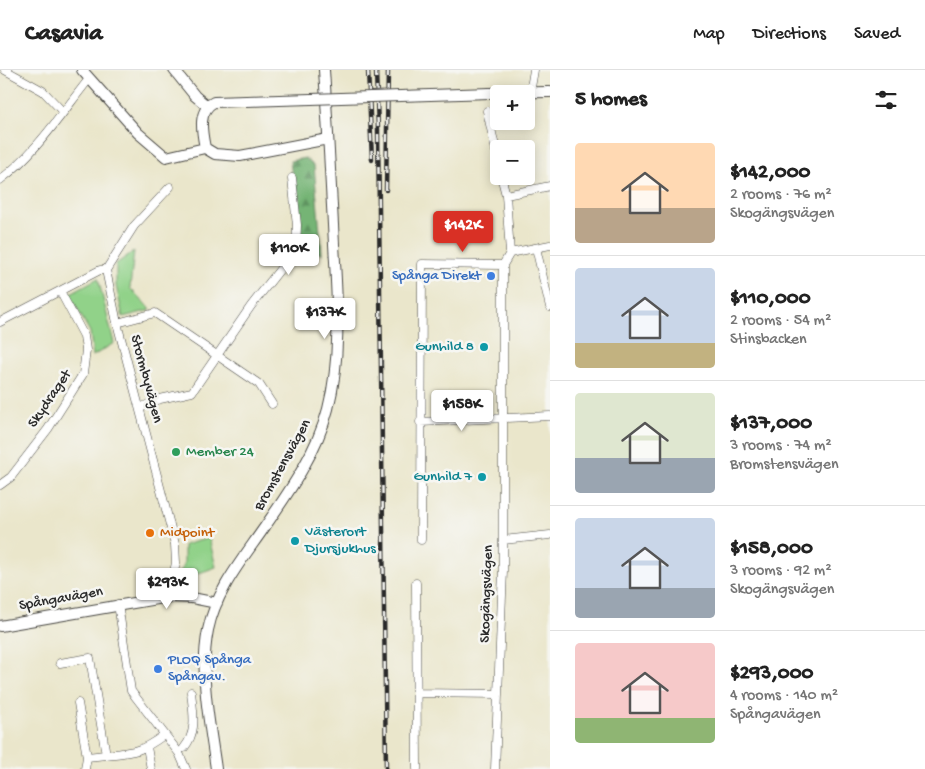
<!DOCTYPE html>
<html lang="en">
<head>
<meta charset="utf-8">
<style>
  body { margin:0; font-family:"Gochi Hand",sans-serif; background:#f6f6f6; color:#222; height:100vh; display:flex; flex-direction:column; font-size:19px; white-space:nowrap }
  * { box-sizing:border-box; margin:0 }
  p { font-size:16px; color:#767676 }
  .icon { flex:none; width:28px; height:28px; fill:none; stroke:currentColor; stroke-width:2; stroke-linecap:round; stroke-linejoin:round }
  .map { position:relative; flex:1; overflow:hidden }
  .drawer { display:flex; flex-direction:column; background:#fff; width:375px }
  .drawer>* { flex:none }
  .controls { position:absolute; left:490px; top:15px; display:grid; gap:10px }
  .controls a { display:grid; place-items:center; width:45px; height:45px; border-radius:5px; background:#fff; box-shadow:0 2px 12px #0003; font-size:25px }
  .price { position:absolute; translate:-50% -42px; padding:0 11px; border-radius:5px; background:#fff; color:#222; font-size:16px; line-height:32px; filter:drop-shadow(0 1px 2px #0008) }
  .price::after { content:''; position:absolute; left:50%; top:30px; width:15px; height:11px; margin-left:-8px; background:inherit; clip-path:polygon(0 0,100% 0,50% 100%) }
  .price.active { background:#d93025; color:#fff }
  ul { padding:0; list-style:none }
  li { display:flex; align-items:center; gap:15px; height:125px; padding:0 25px }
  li+li { border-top:1px solid #e0e0e0 }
  li span { display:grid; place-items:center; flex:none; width:140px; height:100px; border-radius:5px; color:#555 }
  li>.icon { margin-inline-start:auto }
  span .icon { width:60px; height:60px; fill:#fffc; stroke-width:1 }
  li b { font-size:21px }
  h2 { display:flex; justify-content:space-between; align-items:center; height:60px; padding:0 25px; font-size:21px }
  header { display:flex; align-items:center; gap:30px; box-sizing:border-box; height:70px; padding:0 25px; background:#fff; border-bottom:1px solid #e0e0e0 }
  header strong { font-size:24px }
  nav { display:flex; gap:28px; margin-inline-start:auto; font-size:18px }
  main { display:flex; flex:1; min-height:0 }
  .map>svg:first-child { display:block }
  .green { fill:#91d289; stroke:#5e7e5a }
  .forest { fill:url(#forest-firs); stroke:#507050 }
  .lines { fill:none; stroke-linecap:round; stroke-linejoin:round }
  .minor-casing { stroke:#484743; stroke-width:9 }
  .tertiary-casing { stroke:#484743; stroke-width:12 }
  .minor { stroke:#fff; stroke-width:8 }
  .tertiary { stroke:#fff; stroke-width:10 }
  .rail-casing { stroke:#2b2b2b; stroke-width:4.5 }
  .rail { stroke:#f6f6f2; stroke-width:2.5; stroke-dasharray:8; stroke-linecap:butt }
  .tertiary-bridge-casing { stroke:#484743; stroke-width:12; stroke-linecap:butt }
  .tertiary-bridge { stroke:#fff; stroke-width:10 }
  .shop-dot { fill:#3f7fe0; stroke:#f6f6f2; stroke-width:2 }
  .culture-dot { fill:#0f9aa8; stroke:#f6f6f2; stroke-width:2 }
  .leisure-dot { fill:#2e9e5b; stroke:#f6f6f2; stroke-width:2 }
  .food-dot { fill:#e8710a; stroke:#f6f6f2; stroke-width:2 }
  .labels { text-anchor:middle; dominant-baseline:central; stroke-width:5; stroke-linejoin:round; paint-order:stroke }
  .shop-label { font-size:15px; fill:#366cbe; stroke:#f6f6f2; text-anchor:end }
  .culture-label { font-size:15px; fill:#0d838f; stroke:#f6f6f2; text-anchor:end }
  .street-label { font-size:15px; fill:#2b2b2b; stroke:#f6f6f2 }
  .leisure-label { font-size:15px; fill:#27864d; stroke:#f6f6f2; text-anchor:start }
  .food-label { font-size:15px; fill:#c56008; stroke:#f6f6f2; text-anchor:start }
</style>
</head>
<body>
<header>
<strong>Casavia</strong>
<nav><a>Map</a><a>Directions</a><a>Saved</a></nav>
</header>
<main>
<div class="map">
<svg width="550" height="699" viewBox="0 0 550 699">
  <defs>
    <pattern id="forest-firs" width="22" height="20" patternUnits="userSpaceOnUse" patternTransform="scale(1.25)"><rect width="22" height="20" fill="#74b475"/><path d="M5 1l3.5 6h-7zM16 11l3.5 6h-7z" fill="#5f9360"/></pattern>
  </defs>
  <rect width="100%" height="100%" fill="#f6f6f2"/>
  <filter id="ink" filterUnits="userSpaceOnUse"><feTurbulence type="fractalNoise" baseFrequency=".02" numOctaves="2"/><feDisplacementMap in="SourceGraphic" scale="10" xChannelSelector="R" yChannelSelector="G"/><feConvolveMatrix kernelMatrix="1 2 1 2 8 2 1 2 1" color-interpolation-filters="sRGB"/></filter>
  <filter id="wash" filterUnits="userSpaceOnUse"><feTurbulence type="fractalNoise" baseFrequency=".0096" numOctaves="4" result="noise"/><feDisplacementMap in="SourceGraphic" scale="20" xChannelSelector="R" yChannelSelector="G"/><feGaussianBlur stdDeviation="1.12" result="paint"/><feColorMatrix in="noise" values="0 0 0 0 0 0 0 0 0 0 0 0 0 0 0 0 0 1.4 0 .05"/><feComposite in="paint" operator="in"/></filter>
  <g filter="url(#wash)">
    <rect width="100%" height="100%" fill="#eae6cb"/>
    <path class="green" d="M134 181 130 218 151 240 123 247 116 216V194Z
      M98 208 114 273 93 286 90 262 69 224Z
      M209 468 216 497 177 511 184 493V475Z"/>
    <path class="forest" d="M305 88 314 96 322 184 301 177 290 91Z"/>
  </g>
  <g filter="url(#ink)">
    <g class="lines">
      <g class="minor-casing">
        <path id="minor" d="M5 0 43 21 63 42
          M530 23 534 0
          M487 41 499 94
          M0 110C36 83 61 44 89 9
          M506 125 550 116
          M536 178 550 237
          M510 183 550 175
          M0 252 100 200H106
          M117 253 155 243 259 314 272 334
          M140 338 160 329 192 322 251 236 296 179 297 155 292 108
          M420 352 550 346
          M0 415 11 407 48 359 83 304 86 280 84 266 60 221
          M421 470 422 194 503 195
          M503 470 550 465
          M416 513 417 699
          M168 527 176 493 175 474 117 253 106 200 134 156 170 117
          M118 534 131 621 179 683 186 699
          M60 593 90 588 106 685C134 682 141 682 164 665
          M417 623 497 624
          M78 633 87 687 106 685
          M147 677 151 699
          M184 678C198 661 193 642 191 622
          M85 699 87 687
          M495 699 503 500V195L510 183 506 125 501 106"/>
      </g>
      <g class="tertiary-casing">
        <path id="tertiary" d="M82 0 138 63 166 87 205 78
          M174 0 195 26 207 36
          M490 23 550 22
          M311 29 214 32C197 41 202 62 205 78L215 84 240 86 328 69
          M0 556 168 527 192 528 217 533
          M216 699C210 654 199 606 208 560 216 521 242 490 264 458 289 422 317 382 328 339 342 285 337 229 334 174 331 116 328 58 324 0"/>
      </g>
      <use href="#minor" class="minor"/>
      <use href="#tertiary" class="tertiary"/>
      <g class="rail-casing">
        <path id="rail" d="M368 0 372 90
          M376 0 378 60 386 699
          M386 120 388 0"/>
      </g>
      <use href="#rail" class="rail"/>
      <g class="tertiary-bridge-casing">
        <path id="tertiary-bridge" d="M311 29 490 23"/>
      </g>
      <use href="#tertiary-bridge" class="tertiary-bridge"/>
    </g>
  </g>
  <g class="shop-dot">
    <circle cx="491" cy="206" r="5"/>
    <circle cx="158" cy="599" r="5"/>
  </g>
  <g class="culture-dot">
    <circle cx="484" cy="277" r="5"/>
    <circle cx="482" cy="407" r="5"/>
    <circle cx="295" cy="471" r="5"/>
  </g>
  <circle class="leisure-dot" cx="176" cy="382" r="5"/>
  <circle class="food-dot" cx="150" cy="463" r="5"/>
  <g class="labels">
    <g class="shop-label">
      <text x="481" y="206">Spånga Direkt</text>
      <text x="168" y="590" text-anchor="start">PLOQ Spånga<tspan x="168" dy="17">Spångav.</tspan></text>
    </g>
    <g class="culture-label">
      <text x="474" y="277">Gunhild 8</text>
      <text x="472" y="407">Gunhild 7</text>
      <text x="305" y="462" text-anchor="start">Västerort<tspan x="305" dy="17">Djursjukhus</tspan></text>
    </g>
    <g class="street-label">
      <text transform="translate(146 309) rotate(75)">Stormbyvägen</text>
      <text transform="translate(50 329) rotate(-56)">Skydraget</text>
      <text transform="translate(283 395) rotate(-61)">Bromstensvägen</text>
      <text transform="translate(487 524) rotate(-88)">Skogängsvägen</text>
      <text transform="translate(61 529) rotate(-10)">Spångavägen</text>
    </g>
    <g class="leisure-label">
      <text x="186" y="382">Member 24</text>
    </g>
    <g class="food-label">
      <text x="160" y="463">Midpoint</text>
    </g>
  </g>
</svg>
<div class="controls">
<a>+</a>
<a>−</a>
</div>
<b class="price active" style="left:463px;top:183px">$142K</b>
<b class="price" style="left:289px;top:206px">$110K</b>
<b class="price" style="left:325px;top:270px">$137K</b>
<b class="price" style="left:462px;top:362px">$158K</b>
<b class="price" style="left:167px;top:540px">$293K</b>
</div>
<section class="drawer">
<h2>5 homes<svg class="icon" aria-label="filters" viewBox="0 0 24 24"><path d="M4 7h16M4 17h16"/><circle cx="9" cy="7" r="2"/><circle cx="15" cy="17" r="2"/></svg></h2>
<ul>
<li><span style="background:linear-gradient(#ffd9b3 65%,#b9a48a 0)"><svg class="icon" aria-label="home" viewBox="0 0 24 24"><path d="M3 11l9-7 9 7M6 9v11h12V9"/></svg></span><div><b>$142,000</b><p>2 rooms · 76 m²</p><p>Skogängsvägen</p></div></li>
<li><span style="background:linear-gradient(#c9d6e8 75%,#c2b280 0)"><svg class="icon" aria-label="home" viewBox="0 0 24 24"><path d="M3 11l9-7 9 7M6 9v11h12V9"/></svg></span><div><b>$110,000</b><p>2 rooms · 54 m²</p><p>Stinsbacken</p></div></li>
<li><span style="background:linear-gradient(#dfe7d0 65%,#9aa5b1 0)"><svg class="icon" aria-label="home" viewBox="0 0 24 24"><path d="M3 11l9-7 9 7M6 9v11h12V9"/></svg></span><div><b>$137,000</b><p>3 rooms · 74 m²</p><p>Bromstensvägen</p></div></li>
<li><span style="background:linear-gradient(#c9d6e8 70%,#9aa5b1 0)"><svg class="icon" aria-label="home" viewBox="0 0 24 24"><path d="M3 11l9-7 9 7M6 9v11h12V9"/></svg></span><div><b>$158,000</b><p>3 rooms · 92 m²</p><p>Skogängsvägen</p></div></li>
<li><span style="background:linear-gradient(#f6c9c9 75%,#8fb573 0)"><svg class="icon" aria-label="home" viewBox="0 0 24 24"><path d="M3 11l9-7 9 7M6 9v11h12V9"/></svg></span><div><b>$293,000</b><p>4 rooms · 140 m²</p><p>Spångavägen</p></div></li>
</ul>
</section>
</main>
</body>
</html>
